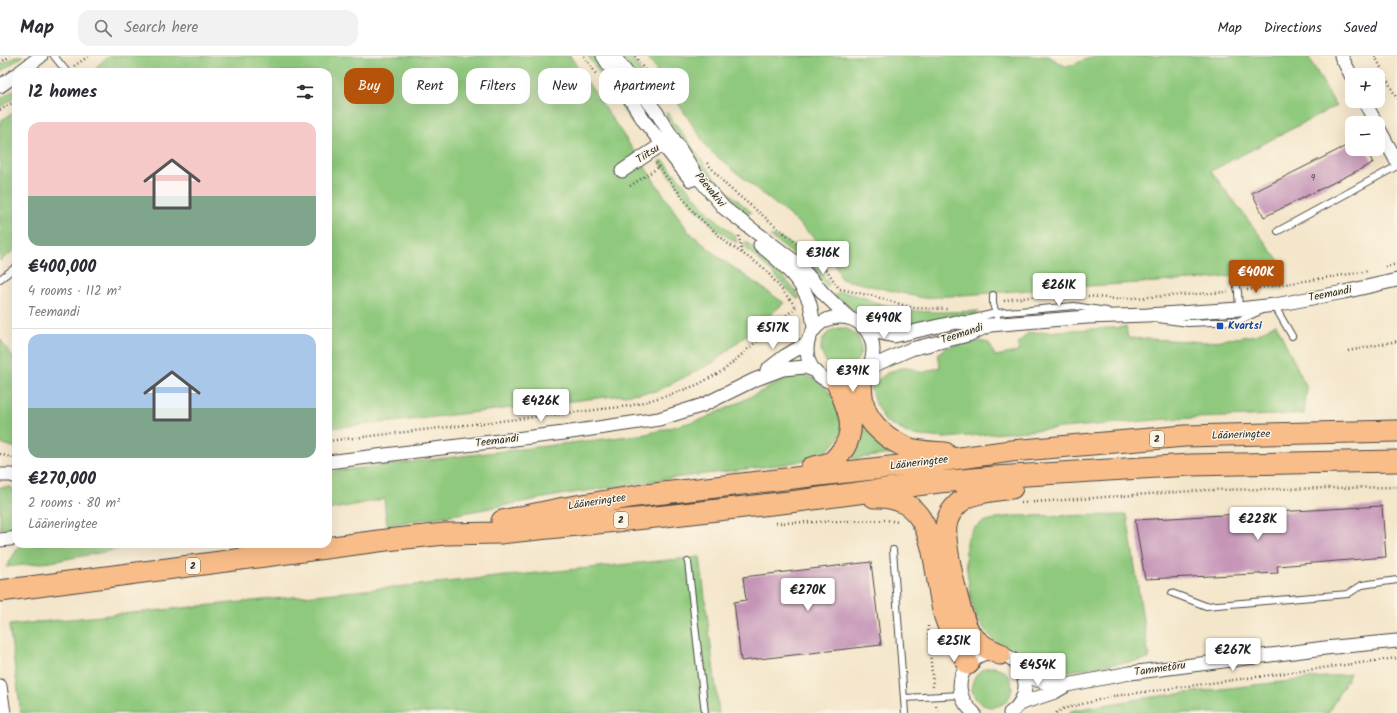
<!DOCTYPE html>
<html lang="en">
<head>
<meta charset="utf-8">
<style>
  body { margin:0; font-family:Kalam,sans-serif; background:#f2f2f3; color:#2b2b33; height:100vh; display:flex; flex-direction:column; font-size:15px; white-space:nowrap }
  * { box-sizing:border-box; margin:0 }
  p { font-size:13px; color:#7c7c81 }
  .icon { flex:none; width:22px; height:22px; fill:none; stroke:currentColor; stroke-width:2; stroke-linecap:round; stroke-linejoin:round }
  .map { position:relative; flex:1; overflow:hidden }
  .sheet { position:absolute; left:12px; top:12px; width:320px; height:480px; display:flex; flex-direction:column; background:#fff; border-radius:12px; box-shadow:0 4px 16px #0002 }
  .sheet>* { flex:none }
  .guide { position:absolute; left:344px; top:12px; width:380px; height:36px; display:flex; gap:8px }
  .buttons { position:absolute; left:1345px; top:12px; display:grid; gap:8px }
  .buttons a { display:grid; place-items:center; width:40px; height:40px; border-radius:8px; background:#fff; box-shadow:0 4px 16px #0002; font-size:20px }
  .price { position:absolute; translate:-50% -34px; padding:0 9px; border-radius:4px; background:#fff; color:#222; font-size:13px; line-height:26px; filter:drop-shadow(0 1px 2px #0008) }
  .price::after { content:''; position:absolute; left:50%; top:24px; width:12px; height:9px; margin-left:-6px; background:inherit; clip-path:polygon(0 0,100% 0,50% 100%) }
  .price.on { background:#b45309; color:#fff }
  ul { padding:0; list-style:none }
  li { display:grid; align-content:center; gap:8px; height:212px; padding:0 16px }
  li+li { border-top:1px solid #e1e1e2 }
  li span { display:grid; place-items:center; height:124px; border-radius:12px; color:#555 }
  li>.icon { margin-inline-start:auto }
  span .icon { width:72px; height:72px; fill:#fffc; stroke-width:1 }
  li b { font-size:17px }
  h2 { display:flex; justify-content:space-between; align-items:center; height:48px; padding:0 16px; font-size:17px }
  .pill { padding:0 14px; border-radius:12px; background:#fff; box-shadow:0 4px 16px #0002; font-size:14px; line-height:36px }
  .pill.on { background:#b45309; color:#fff }
  header { display:flex; align-items:center; gap:24px; box-sizing:border-box; height:56px; padding:0 20px; background:#fff; border-bottom:1px solid #e1e1e2 }
  header strong { font-size:19px }
  nav { display:flex; gap:22px; margin-inline-start:auto; font-size:14px }
  .search { width:280px; height:36px; background:#f2f2f3; display:flex; align-items:center; gap:10px; box-sizing:border-box; padding:0 14px; border-radius:12px; color:#7c7c81; font-size:15px }
  .map>svg:first-child { display:block }
  .green { fill:#8fc97d; stroke:#5d7a54 }
  .building { fill:#c595b8 }
  .lines { fill:none; stroke-linecap:round; stroke-linejoin:round }
  .service-casing { stroke:#494743; stroke-width:8 }
  .minor-casing { stroke:#494743; stroke-width:15 }
  .trunk-casing { stroke:#494743; stroke-width:23 }
  .path { stroke:#494743; stroke-width:2.5; stroke-dasharray:1 3; stroke-linecap:butt }
  .service { stroke:#fff; stroke-width:6 }
  .minor { stroke:#fff; stroke-width:13 }
  .trunk { stroke:#f9bd89; stroke-width:21 }
  .transit-dot { fill:#1a4fb4; stroke:#fcf5e5; stroke-width:1.5 }
  .labels { text-anchor:middle; dominant-baseline:central; stroke-width:3; stroke-linejoin:round; paint-order:stroke }
  .number-label { font-size:9px; fill:#52464e }
  .shield { fill:#fcf5e5; stroke:#6a6863; stroke-width:1 }
  .shield-label { font-size:10px; font-weight:bold; fill:#2b2b2b }
  .street-label { font-size:11px; fill:#2b2b2b; stroke:#fcf5e5 }
  .transit-label { font-size:11px; font-weight:bold; fill:#164399; stroke:#fcf5e5; text-anchor:start }
</style>
</head>
<body>
<header>
<strong>Map</strong>
<div class="search"><svg class="icon" aria-label="search" viewBox="0 0 24 24"><circle cx="10" cy="10" r="6"/><path d="M15 15l6 6"/></svg>Search here</div>
<nav><a>Map</a><a>Directions</a><a>Saved</a></nav>
</header>
<div class="map">
<svg width="1397" height="657" viewBox="0 0 1397 657">
  <rect width="100%" height="100%" fill="#fcf5e5"/>
  <filter id="ink" filterUnits="userSpaceOnUse"><feTurbulence type="fractalNoise" baseFrequency=".025" numOctaves="2"/><feDisplacementMap in="SourceGraphic" scale="8" xChannelSelector="R" yChannelSelector="G"/><feConvolveMatrix kernelMatrix="1 2 1 2 8 2 1 2 1" color-interpolation-filters="sRGB"/></filter>
  <filter id="wash" filterUnits="userSpaceOnUse"><feTurbulence type="fractalNoise" baseFrequency=".012" numOctaves="4" result="noise"/><feDisplacementMap in="SourceGraphic" scale="16" xChannelSelector="R" yChannelSelector="G"/><feGaussianBlur stdDeviation="0.9" result="paint"/><feColorMatrix in="noise" values="0 0 0 0 0 0 0 0 0 0 0 0 0 0 0 0 0 1.4 0 .05"/><feComposite in="paint" operator="in"/></filter>
  <g filter="url(#wash)">
    <rect width="100%" height="100%" fill="#f4e6cb"/>
    <path class="green" d="M16 0H23L0 16V10Z
      M109 0H570L688 175 721 203 784 247 714 306 657 335 392 366 328 372V16H96L97 10Z
      M588 0H595L619 36 635 65 632 67Z
      M621 0H630L662 47 659 50Z
      M647 0H1048L1067 11 1094 0H1308L1336 50 1211 115 1286 214 1208 223 1070 231 923 242 841 223 832 199 795 164 709 94Z
      M16 33V41L0 51V43Z
      M16 55V193L0 205V65Z
      M667 56 713 120 726 134 751 156 746 159C716 145 685 89 667 61L666 57Z
      M659 105H664L709 157 735 180 737 187 716 173 693 150Z
      M769 180C773 181 778 181 781 182 798 190 818 213 829 227L827 231 807 208Z
      M745 185C765 202 785 219 800 242L797 243 767 211 747 194Z
      M840 236C858 238 873 246 890 251 920 258 950 256 980 255L974 259 893 274 882 272 839 246 834 240Z
      M1276 268 1307 332 1304 358 1167 363 945 382 911 379 885 365 875 347 870 331 887 317 900 312H910L922 317 940 311 938 298 947 291 979 285 989 287 995 300 1018 296 1019 287 1028 277 1126 271 1128 282 1207 286 1256 279Z
      M821 292a20 20 0 1 1 40 0a20 20 0 1 1-40 0Z
      M0 283 16 305V392L0 387Z
      M803 319 815 323 826 332 836 346 843 373 836 386 825 396 809 403 786 408 674 422 560 439 458 458 387 469 384 443 328 454V416L646 378 703 363 732 350 792 320Z
      M862 367 899 397 851 403C861 389 863 384 862 367Z
      M0 431H10L16 434V470L8 473 0 472Z
      M1127 459 1149 603 1056 617 1036 612 1008 592 993 584 978 564 971 545 966 506V485L973 473 983 466 998 462 1015 460Z
      M22 488H146L50 506 6 511 20 489Z
      M700 501 719 657H21L9 569Z
      M972 631a20 20 0 1 1 40 0a20 20 0 1 1-40 0Z
      M1350 618 1328 657H1068L1074 654 1152 641Z"/>
    <g id="blocks">
      <path class="building" d="M1352 87V93H1366L1373 107 1264 161 1252 137Z
        M1382 450 1386 501 1277 510 1278 517 1145 523 1135 464Z
        M871 506 881 589 741 605 734 546 746 544 743 521Z"/>
    </g>
  </g>
  <g filter="url(#ink)">
    <use href="#blocks" fill-opacity="0" stroke="#494743" stroke-width="1"/>
    <g class="lines">
      <g class="service-casing">
        <path id="service" d="M54 0 67 16
          M1278 175 1397 110
          M0 223 16 211
          M1236 226 1238 236 1239 253
          M993 239V248L997 261
          M1274 249 1292 280
          M970 263 996 257 1074 250 1107 255
          M1158 263 1188 267 1238 265 1260 255
          M893 494 905 657
          M688 506 705 657
          M1172 537 1206 550 1348 538 1362 529 1397 524
          M904 642 961 639"/>
      </g>
      <g class="minor-casing">
        <path id="minor" d="M603 0 644 65 691 124
          M614 0 657 57 697 120 724 152 798 208 824 238 848 261
          M1341 0 1352 21
          M20 16 41 0
          M0 30 16 19
          M1364 45 1376 67
          M1378 71 1397 106
          M622 115 670 83
          M760 189C778 203 801 224 809 245 812 254 813 264 814 273
          M807 294a33 33 0 1 1 66 0a33 33 0 1 1-66 0Z
          M866 273 881 277 894 280 956 266 988 269
          M868 312 911 293 968 279 990 269 1087 261 1147 259 1239 253 1275 249 1344 236 1397 224
          M767 314 785 300 807 287
          M328 406 564 377 659 363 703 349 754 324 783 313 805 311 813 314
          M0 419H12L16 421
          M0 484 10 483 16 482
          M1023 619 1046 627 1067 629 1130 617 1325 592 1397 585
          M0 630 4 657
          M1019 648 1055 636 1067 629
          M974 657C937 626 982 577 1013 604 1020 611 1024 618 1025 628 1026 639 1019 651 1010 657"/>
      </g>
      <g class="trunk-casing">
        <path id="trunk" d="M861 319C861 330 861 340 864 350 869 369 890 385 908 392 919 396 933 396 945 397
          M811 412C817 410 826 409 832 406 837 402 840 397 844 392 858 368 846 350 837 327
          M874 441C940 438 932 514 944 558 949 576 960 592 968 608
          M502 465 564 452 637 440 916 408 1011 395 1185 380 1397 375
          M0 535 386 484 445 478 500 477 665 460 798 445 939 426 995 421 1190 409 1397 405
          M1000 598C988 593 980 589 972 580 960 566 944 488 946 470 947 462 952 454 957 449 970 435 994 435 1012 432"/>
      </g>
      <path class="path" d="M584 0 596 18
        M635 0 651 23
        M1375 0 1397 43
        M0 7 10 0
        M74 10 89 0
        M0 54 16 45
        M656 107 695 158 727 187 764 212 796 251
        M707 107 727 130 807 196
        M630 130 659 111
        M739 180 742 197
        M811 200 828 216 838 231
        M1385 211 1397 208
        M840 233 873 240 913 252 948 253
        M1247 234 1369 215
        M1088 240 1116 243 1228 236
        M1004 245 1011 243 1062 238 1071 239
        M1348 295 1397 285
        M328 385 629 350 669 339 697 329 724 314 796 251
        M0 398 16 403
        M1021 447 1206 434 1397 431
        M776 467 886 464 899 466
        M928 570 933 631
        M936 650 938 657
        M1056 657 1063 653 1114 640 1397 602"/>
      <use href="#service" class="service"/>
      <use href="#minor" class="minor"/>
      <use href="#trunk" class="trunk"/>
    </g>
  </g>
  <rect class="transit-dot" x="1216" y="266" width="8" height="8" rx="2"/>
  <g class="labels">
    <g class="number-label">
      <text x="1313" y="122">9</text>
    </g>
    <g class="shield">
      <rect x="1150" y="375" width="14" height="16" rx="3"/>
      <rect x="614" y="456" width="14" height="16" rx="3"/>
      <rect x="186" y="502" width="14" height="16" rx="3"/>
    </g>
    <g class="shield-label">
      <text x="1157" y="383">2</text>
      <text x="621" y="464">2</text>
      <text x="193" y="510">2</text>
    </g>
    <g class="street-label">
      <text transform="translate(648 98) rotate(-33)">Tiitsu</text>
      <text transform="translate(710 134) rotate(51)">Päevakivi</text>
      <text transform="translate(1330 238) rotate(-11)">Teemandi</text>
      <text transform="translate(962 278) rotate(-18)">Teemandi</text>
      <text transform="translate(1241 379) rotate(-2)">Lääneringtee</text>
      <text transform="translate(497 385) rotate(-7)">Teemandi</text>
      <text transform="translate(919 407) rotate(-7)">Lääneringtee</text>
      <text transform="translate(597 446) rotate(-9)">Lääneringtee</text>
      <text transform="translate(1160 613) rotate(-8)">Tammetõru</text>
    </g>
    <g class="transit-label">
      <text x="1228" y="270">Kvartsi</text>
    </g>
  </g>
</svg>
<div class="buttons">
<a>+</a>
<a>−</a>
</div>
<b class="price" style="left:823px;top:219px">€316K</b>
<b class="price on" style="left:1256px;top:238px">€400K</b>
<b class="price" style="left:1059px;top:251px">€261K</b>
<b class="price" style="left:884px;top:284px">€490K</b>
<b class="price" style="left:773px;top:294px">€517K</b>
<b class="price" style="left:853px;top:337px">€391K</b>
<b class="price" style="left:541px;top:367px">€426K</b>
<b class="price" style="left:1258px;top:485px">€228K</b>
<b class="price" style="left:808px;top:556px">€270K</b>
<b class="price" style="left:954px;top:607px">€251K</b>
<b class="price" style="left:1233px;top:616px">€267K</b>
<b class="price" style="left:1038px;top:631px">€454K</b>
<div class="guide">
<a class="pill on">Buy</a>
<a class="pill">Rent</a>
<a class="pill">Filters</a>
<a class="pill">New</a>
<a class="pill">Apartment</a>
</div>
<section class="sheet">
<h2>12 homes<svg class="icon" aria-label="filters" viewBox="0 0 24 24"><path d="M4 7h16M4 17h16"/><circle cx="9" cy="7" r="2"/><circle cx="15" cy="17" r="2"/></svg></h2>
<ul>
<li><span style="background:linear-gradient(#f6c9c9 60%,#7fa58c 0)"><svg class="icon" aria-label="home" viewBox="0 0 24 24"><path d="M3 11l9-7 9 7M6 9v11h12V9"/></svg></span><div><b>€400,000</b><p>4 rooms · 112 m²</p><p>Teemandi</p></div></li>
<li><span style="background:linear-gradient(#a9c7e8 60%,#7fa58c 0)"><svg class="icon" aria-label="home" viewBox="0 0 24 24"><path d="M3 11l9-7 9 7M6 9v11h12V9"/></svg></span><div><b>€270,000</b><p>2 rooms · 80 m²</p><p>Lääneringtee</p></div></li>
</ul>
</section>
</div>
</body>
</html>
